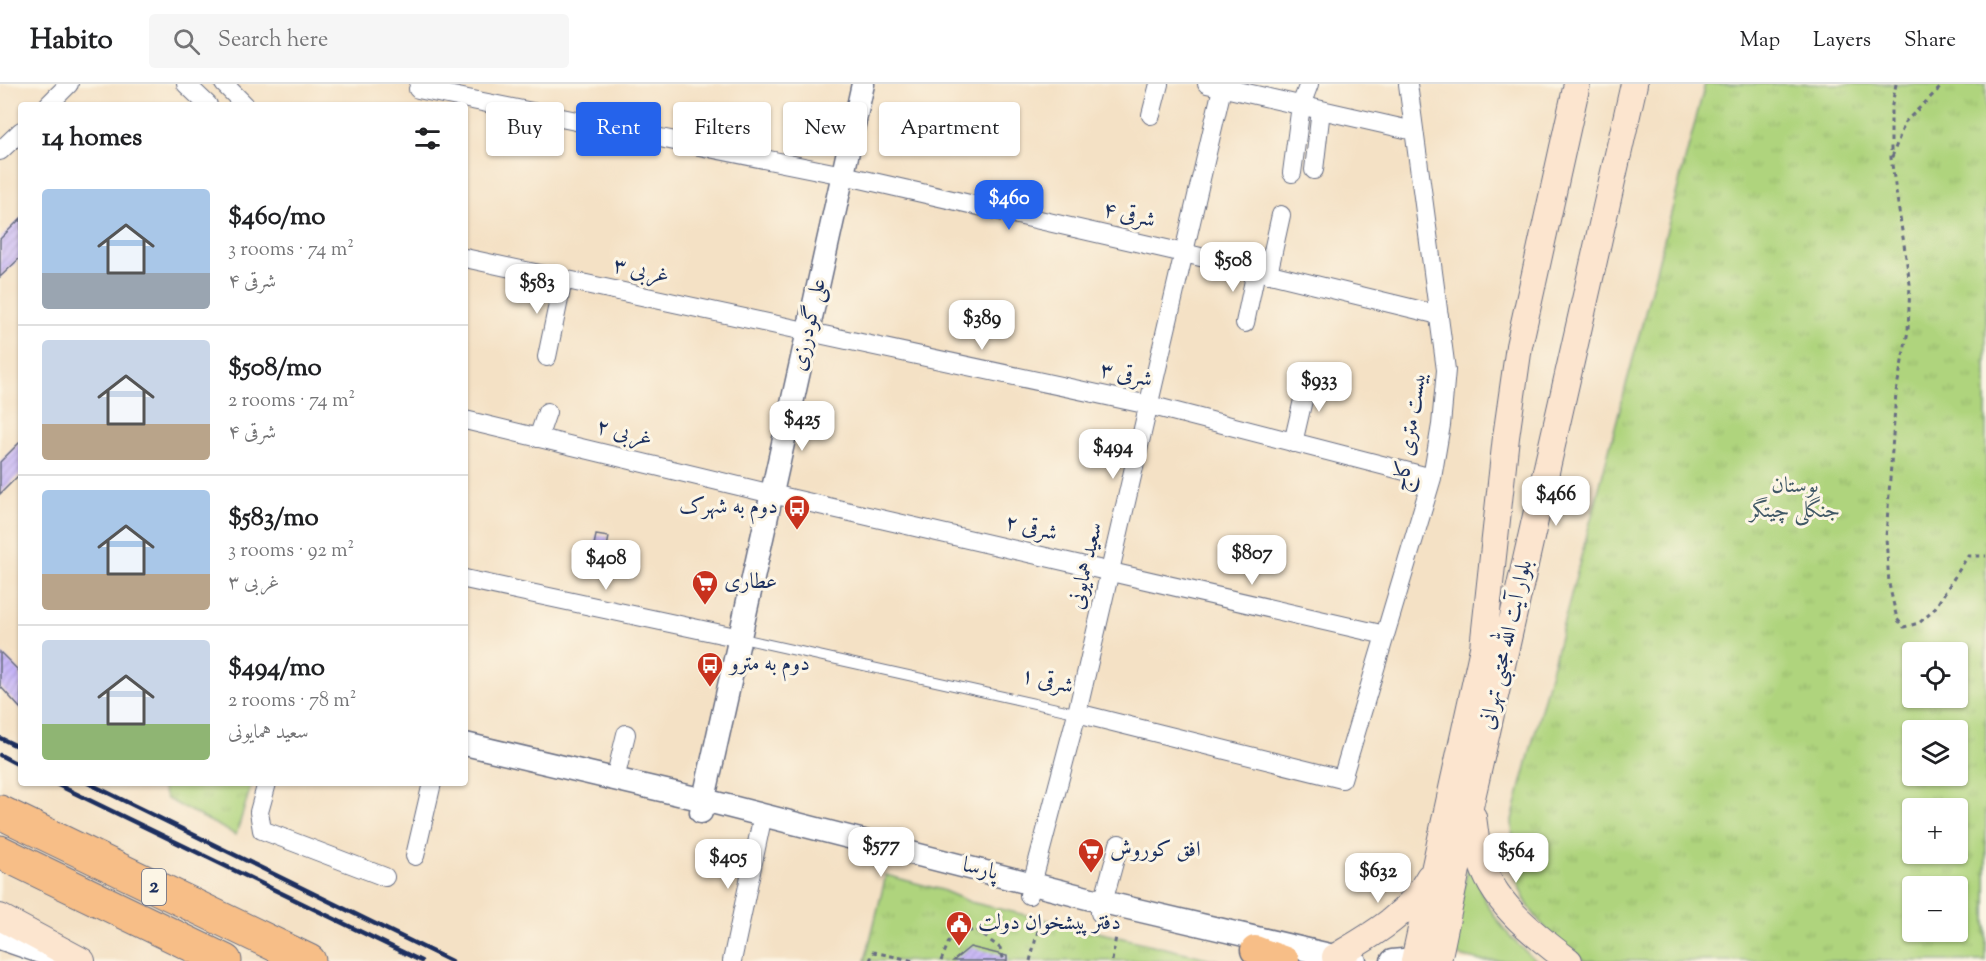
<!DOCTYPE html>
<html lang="en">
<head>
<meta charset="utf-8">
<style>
  body { margin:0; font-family:"Sorts Mill Goudy",Amiri,serif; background:#f6f6f6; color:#202124; height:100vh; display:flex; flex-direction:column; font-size:22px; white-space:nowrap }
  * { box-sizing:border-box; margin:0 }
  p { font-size:20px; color:#757577 }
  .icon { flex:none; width:33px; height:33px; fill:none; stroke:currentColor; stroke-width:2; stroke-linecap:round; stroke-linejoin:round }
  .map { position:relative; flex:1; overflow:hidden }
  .details { position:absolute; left:18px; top:18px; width:450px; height:684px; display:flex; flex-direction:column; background:#fff; border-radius:6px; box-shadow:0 2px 4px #0004 }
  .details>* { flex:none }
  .hud { position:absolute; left:486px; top:18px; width:570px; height:54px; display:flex; gap:12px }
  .buttons { position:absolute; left:1902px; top:558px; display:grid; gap:12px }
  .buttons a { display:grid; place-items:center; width:66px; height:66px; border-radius:6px; background:#fff; box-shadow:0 2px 4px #0004; font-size:30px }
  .price { position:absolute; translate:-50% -51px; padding:0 14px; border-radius:12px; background:#fff; color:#222; font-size:20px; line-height:39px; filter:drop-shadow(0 2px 3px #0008) }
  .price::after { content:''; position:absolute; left:50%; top:36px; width:18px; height:14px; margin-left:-9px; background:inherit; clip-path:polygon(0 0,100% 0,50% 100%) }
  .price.on { background:#2563eb; color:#fff }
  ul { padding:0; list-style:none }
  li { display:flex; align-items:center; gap:18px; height:150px; padding:0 24px }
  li+li { border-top:2px solid #e0e0e0 }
  li span { display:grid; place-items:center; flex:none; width:168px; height:120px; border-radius:6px; color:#555 }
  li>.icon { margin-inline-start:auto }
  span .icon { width:72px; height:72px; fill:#fffc; stroke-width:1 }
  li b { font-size:26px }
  h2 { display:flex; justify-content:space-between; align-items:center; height:72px; padding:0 24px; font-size:26px }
  .pill { padding:0 21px; border-radius:6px; background:#fff; box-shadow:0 2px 4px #0004; font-size:21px; line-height:54px }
  .pill.on { background:#2563eb; color:#fff }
  header { display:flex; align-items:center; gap:36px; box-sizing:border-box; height:84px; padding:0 30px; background:#fff; border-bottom:2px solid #e0e0e0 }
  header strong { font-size:28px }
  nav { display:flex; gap:33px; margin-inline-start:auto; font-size:21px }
  .search { width:420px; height:54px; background:#f6f6f6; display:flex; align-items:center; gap:15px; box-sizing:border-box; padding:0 21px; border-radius:6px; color:#757577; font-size:22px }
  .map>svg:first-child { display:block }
  .grass { fill:#afd47d; stroke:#65826e; stroke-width:1.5 }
  .park { fill:url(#park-tufts); stroke:#65826e; stroke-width:1.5; fill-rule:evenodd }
  .building { fill:url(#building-hatch) }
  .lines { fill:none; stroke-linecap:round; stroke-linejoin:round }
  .service-casing { stroke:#676d82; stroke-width:11 }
  .minor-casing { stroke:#676d82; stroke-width:20 }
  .tertiary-casing { stroke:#676d82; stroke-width:25 }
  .secondary-casing { stroke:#676d82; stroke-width:28 }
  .primary-casing { stroke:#676d82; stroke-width:31 }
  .motorway-casing { stroke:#676d82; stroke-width:35 }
  .path { stroke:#676d82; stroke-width:3; stroke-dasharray:4.5 4.5; stroke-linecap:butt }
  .service { stroke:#fff; stroke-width:9 }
  .minor { stroke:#fff; stroke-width:18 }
  .tertiary { stroke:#fff; stroke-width:22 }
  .secondary { stroke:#fce5cf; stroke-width:26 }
  .primary { stroke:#f7be87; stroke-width:28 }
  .motorway { stroke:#f7be87; stroke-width:33 }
  .rail { stroke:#1b2f5e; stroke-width:4.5 }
  .labels { text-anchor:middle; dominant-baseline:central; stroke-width:6; stroke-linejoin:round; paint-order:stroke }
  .shield { fill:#fcf5e5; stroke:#5e6a86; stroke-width:1.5 }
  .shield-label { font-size:21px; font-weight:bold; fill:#1b2f5e }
  .street-label { font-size:22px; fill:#1b2f5e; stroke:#fcf5e5 }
  .park-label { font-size:22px; fill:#405866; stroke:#fcf5e5 }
  .poi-label { font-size:22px; fill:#1b2f5e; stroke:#fcf5e5; text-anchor:start }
</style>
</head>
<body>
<header>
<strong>Habito</strong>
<div class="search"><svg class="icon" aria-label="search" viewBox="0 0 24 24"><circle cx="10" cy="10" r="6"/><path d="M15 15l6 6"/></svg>Search here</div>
<nav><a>Map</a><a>Layers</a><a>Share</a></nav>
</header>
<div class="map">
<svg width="1986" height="877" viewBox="0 0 1986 877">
  <defs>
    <pattern id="park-tufts" width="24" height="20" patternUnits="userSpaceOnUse" patternTransform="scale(1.5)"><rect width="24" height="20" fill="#afd47d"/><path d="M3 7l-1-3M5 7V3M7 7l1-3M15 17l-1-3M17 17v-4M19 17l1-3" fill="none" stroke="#96b66e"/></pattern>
    <pattern id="building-hatch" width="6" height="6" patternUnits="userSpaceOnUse" patternTransform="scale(1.5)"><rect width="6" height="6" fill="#c5b3fa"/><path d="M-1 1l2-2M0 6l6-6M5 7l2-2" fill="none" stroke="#9f92ce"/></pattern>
  </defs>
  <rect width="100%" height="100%" fill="#fcf5e5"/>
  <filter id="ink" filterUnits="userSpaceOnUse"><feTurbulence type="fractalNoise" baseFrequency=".0167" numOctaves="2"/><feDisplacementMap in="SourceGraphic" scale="12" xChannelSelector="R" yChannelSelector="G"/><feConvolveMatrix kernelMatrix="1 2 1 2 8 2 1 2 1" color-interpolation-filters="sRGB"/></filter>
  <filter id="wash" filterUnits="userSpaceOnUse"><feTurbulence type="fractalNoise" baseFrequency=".008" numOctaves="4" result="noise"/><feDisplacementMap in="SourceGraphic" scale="24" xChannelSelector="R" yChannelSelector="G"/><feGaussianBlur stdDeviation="1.35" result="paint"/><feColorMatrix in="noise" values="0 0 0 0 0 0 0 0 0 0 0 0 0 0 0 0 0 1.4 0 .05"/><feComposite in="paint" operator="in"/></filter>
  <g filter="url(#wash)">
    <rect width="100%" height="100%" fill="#f4e1c5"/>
    <path class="grass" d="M1472 761C1473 773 1474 787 1478 799 1488 829 1512 858 1537 877H1481L1451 870Z"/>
    <path class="park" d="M1705 0H1986V877H1585C1554 858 1522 825 1515 788 1512 771 1513 753 1512 736ZM1912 568H1958V614H1912ZM1912 646H1958V692H1912ZM1912 724H1958V770H1912ZM1912 802H1958V848H1912Z
      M160 699H252L236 751 167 715Z
      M886 791 942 806 970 818 1220 877H865Z"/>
    <g id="blocks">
      <path class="building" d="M21 134V173L0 193V155Z
        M21 357V389L0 410V378Z
        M596 451 609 453 603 483 590 481Z
        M0 568 21 589V625L0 602Z
        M970 863 1007 872V877H953Z"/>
    </g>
  </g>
  <g filter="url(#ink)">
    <use href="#blocks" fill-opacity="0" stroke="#676d82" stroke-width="1.5"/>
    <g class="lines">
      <g class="service-casing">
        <path id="service" d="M740 554 1077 629"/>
      </g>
      <g class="minor-casing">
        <path id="minor" d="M186 0 208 21
          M224 0 245 21
          M1207 0 1414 47
          M418 5 843 91 1184 169 1439 231
          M48 21 69 0
          M1151 31 1159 0
          M0 67 21 47
          M1314 86 1321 26
          M1292 89 1301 21 1309 0
          M465 174 1149 321 1432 394
          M1268 190 1281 131
          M1245 239 1256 187
          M547 273 563 196
          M465 336 772 410 1385 551
          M538 354 547 328
          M1293 359 1309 290
          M465 495 740 554
          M1077 629 1342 695 1432 394 1441 341 1446 286 1408 0
          M615 695 626 650
          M267 699 259 728 262 746 385 793
          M415 772 432 699
          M1029 811 1077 629 1223 0
          M1100 829 1119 760
          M732 877 763 731"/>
      </g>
      <g class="tertiary-casing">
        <path id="tertiary" d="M465 660 704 716 1103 818 1355 877
          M701 728 863 0
          M0 854 46 870 56 877
          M1392 877 1414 875"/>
      </g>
      <g class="secondary-casing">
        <path id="secondary" d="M1473 733C1475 746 1476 759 1479 771 1491 818 1532 849 1569 877
          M0 833 82 877
          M1335 873C1370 852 1409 831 1429 793
          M1414 877 1483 564 1506 353 1519 262 1577 0
          M1438 877 1471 718 1634 0"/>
      </g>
      <g class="primary-casing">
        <path id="primary" d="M1255 866 1285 877"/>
      </g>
      <g class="motorway-casing">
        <path id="motorway" d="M0 728 309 877
          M0 768 225 877"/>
      </g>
      <path class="path" d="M1896 0 1891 26V74L1910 200 1908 247 1896 308 1886 453 1889 500 1897 535 1904 543 1919 539 1933 527 1968 472H1986
        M1892 73 1905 38 1944 0
        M870 877 873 868 915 877
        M941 877 952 850 976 846 1000 864 1004 877
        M1030 877 1041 835
        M1112 877 1116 852"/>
      <use href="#service" class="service"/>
      <use href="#minor" class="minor"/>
      <use href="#tertiary" class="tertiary"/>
      <use href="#secondary" class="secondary"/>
      <use href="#primary" class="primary"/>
      <use href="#motorway" class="motorway"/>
      <path class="rail" d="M0 654 21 664
        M0 671 21 682
        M54 699 421 877
        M88 699 451 877"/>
    </g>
  </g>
  <defs>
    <g id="bus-pin" transform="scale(1.35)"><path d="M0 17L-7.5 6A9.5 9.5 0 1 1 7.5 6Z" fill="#c8321e" stroke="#fcf5e5"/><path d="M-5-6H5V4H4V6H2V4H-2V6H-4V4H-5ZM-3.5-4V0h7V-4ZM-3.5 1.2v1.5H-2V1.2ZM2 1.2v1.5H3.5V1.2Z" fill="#fff"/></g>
    <g id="supermarket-pin" transform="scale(1.35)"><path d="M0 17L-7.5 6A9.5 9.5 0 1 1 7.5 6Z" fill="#c8321e" stroke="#fcf5e5"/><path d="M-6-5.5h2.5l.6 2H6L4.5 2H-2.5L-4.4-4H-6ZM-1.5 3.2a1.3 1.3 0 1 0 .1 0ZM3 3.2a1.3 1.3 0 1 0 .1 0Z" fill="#fff"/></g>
    <g id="civic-pin" transform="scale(1.35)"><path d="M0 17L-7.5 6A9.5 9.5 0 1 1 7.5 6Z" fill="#c8321e" stroke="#fcf5e5"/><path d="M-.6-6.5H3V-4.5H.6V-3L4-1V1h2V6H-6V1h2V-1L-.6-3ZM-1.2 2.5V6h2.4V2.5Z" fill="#fff"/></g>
  </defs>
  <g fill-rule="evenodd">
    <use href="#bus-pin" x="797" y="424"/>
    <use href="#supermarket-pin" x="705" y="499"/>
    <use href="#bus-pin" x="710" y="581"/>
    <use href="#supermarket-pin" x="1091" y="767"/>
    <use href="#civic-pin" x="959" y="840"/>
  </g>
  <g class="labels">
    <rect class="shield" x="142" y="785" width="24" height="36" rx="4.5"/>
    <g class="shield-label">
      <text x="154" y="803">2</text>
    </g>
    <g class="street-label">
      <text transform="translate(1129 132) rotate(13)">۴ شرقی</text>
      <text transform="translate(641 188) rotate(12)">۳ غربی</text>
      <text transform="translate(810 241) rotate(-77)">علی گودرزی</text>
      <text transform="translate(1126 292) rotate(12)">۳ شرقی</text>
      <text transform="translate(1411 348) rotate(-81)">بیست متری کاج</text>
      <text transform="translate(624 350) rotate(14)">۲ غربی</text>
      <text transform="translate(1031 445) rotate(13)">۲ شرقی</text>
      <text transform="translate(1087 482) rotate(-77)">سعید همایونی</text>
      <text transform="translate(1507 561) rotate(-77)">بلوار آیت الله مجتبی تهرانی</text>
      <text transform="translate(1047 598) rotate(13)">۱ شرقی</text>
      <text transform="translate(980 786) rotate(14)">پارسا</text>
    </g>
    <g class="park-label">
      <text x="1795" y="403">بوستان<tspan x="1795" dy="25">جنگلی چیتگر</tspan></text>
    </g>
    <g class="poi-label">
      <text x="778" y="424" text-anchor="end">دوم به شهرک</text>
      <text x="724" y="499">عطاری</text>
      <text x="730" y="581">دوم به مترو</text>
      <text x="1110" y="767">افق کوروش</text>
      <text x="978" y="840">دفتر پیشخوان دولت</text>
    </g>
  </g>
</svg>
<div class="buttons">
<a><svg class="icon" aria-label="locate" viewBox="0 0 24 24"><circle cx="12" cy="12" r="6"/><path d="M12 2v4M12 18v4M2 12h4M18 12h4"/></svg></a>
<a><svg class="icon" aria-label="layers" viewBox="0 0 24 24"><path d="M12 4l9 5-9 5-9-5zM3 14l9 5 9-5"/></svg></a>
<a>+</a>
<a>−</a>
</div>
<b class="price on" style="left:1009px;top:147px">$460</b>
<b class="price" style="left:1233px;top:209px">$508</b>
<b class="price" style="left:537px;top:231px">$583</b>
<b class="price" style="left:982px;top:267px">$389</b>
<b class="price" style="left:1319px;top:329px">$933</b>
<b class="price" style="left:802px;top:368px">$425</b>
<b class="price" style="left:1113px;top:396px">$494</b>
<b class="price" style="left:1556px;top:443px">$466</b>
<b class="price" style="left:1252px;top:502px">$807</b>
<b class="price" style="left:606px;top:507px">$408</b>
<b class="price" style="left:881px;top:794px">$577</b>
<b class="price" style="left:1516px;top:800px">$564</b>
<b class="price" style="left:728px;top:806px">$405</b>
<b class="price" style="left:1378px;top:820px">$632</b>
<div class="hud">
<a class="pill">Buy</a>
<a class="pill on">Rent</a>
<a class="pill">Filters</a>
<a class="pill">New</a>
<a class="pill">Apartment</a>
</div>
<section class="details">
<h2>14 homes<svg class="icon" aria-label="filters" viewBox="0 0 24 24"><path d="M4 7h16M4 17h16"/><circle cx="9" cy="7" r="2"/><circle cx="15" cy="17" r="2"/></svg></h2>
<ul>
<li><span style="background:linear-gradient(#a9c7e8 70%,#9aa5b1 0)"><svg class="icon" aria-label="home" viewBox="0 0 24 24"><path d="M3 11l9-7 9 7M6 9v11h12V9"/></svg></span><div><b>$460/mo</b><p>3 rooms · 74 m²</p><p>۴ شرقی</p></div></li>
<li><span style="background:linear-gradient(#c9d6e8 70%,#b9a48a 0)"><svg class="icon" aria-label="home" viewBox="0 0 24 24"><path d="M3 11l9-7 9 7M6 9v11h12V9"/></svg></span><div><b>$508/mo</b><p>2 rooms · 74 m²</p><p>۴ شرقی</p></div></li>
<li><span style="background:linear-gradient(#a9c7e8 70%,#b9a48a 0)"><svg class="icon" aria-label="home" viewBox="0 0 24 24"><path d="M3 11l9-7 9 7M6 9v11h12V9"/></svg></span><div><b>$583/mo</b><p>3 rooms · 92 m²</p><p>۳ غربی</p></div></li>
<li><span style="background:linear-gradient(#c9d6e8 70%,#8fb573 0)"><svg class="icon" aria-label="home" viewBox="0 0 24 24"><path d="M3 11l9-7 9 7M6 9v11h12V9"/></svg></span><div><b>$494/mo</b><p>2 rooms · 78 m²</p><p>سعید همایونی</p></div></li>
</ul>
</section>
</div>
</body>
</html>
